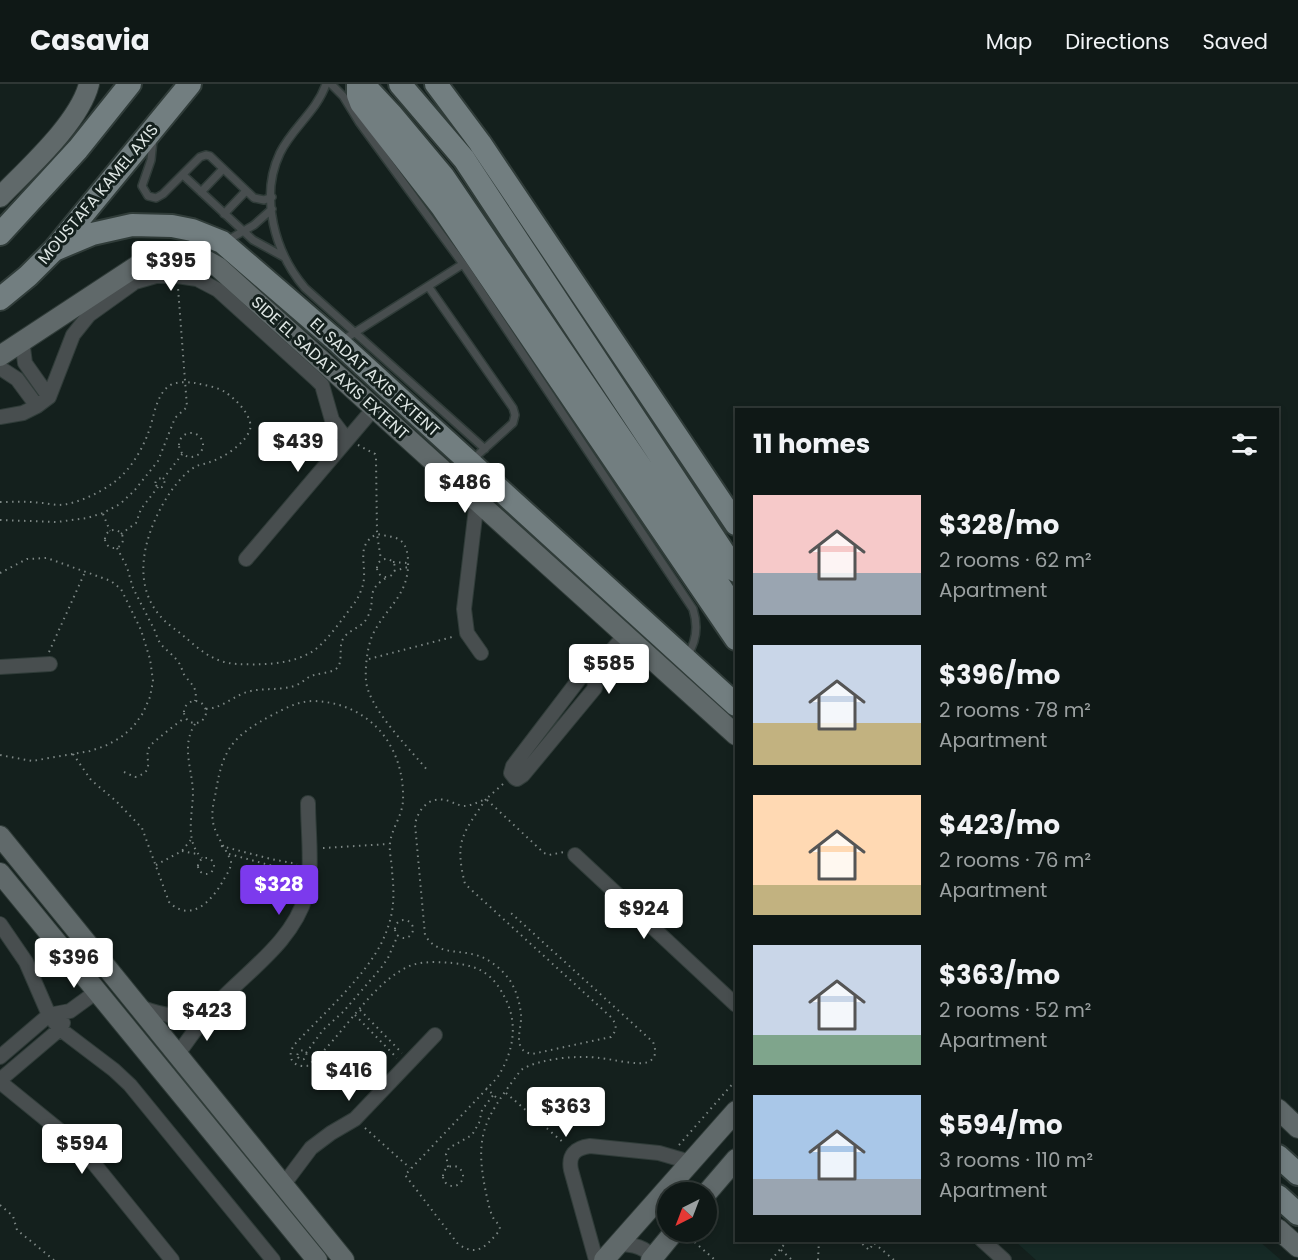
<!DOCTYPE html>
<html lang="en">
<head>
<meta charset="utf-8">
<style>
  body { margin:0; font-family:Poppins,sans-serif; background:#18211f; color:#f1f3f6; height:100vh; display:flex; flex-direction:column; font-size:22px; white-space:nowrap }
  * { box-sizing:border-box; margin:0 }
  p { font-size:20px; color:#9ba0a1 }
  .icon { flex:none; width:33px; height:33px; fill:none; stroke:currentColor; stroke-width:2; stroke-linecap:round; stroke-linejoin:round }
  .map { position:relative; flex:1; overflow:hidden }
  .drawer { position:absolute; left:735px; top:324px; width:544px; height:834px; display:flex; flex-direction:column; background:#0f1816; border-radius:0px; box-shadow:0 3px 9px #0003,0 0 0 2px #2f3735 }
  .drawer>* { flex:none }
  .needle { width:39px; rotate:222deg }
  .tools { position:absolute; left:657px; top:1098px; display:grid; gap:12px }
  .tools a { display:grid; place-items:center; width:60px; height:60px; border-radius:50%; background:#0f1816; box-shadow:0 3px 9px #0003,0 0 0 2px #2f3735; font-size:30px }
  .price { position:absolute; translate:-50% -51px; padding:0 14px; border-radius:6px; background:#fff; color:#222; font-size:20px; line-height:39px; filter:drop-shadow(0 2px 3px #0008) }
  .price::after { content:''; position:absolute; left:50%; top:36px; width:18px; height:14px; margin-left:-9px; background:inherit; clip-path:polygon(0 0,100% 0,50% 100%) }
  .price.active { background:#7c3aed; color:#fff }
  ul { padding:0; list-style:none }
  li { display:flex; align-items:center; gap:18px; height:150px; padding:0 18px }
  li span { display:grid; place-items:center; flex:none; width:168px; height:120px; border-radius:0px; color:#555 }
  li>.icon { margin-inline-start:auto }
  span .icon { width:72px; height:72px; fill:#fffc; stroke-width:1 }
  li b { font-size:26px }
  h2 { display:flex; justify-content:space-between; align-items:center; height:72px; padding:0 18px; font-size:26px }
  header { display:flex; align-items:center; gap:36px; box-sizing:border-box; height:84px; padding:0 30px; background:#0f1816; border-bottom:2px solid #2f3735 }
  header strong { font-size:28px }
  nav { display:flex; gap:33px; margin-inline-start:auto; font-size:21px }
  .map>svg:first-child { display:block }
  .built { fill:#162a26 }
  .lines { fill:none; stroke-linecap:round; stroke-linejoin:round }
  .lane-casing { stroke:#303c39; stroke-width:10 }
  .street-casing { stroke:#303c39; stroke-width:16 }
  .secondary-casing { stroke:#303c39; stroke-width:22 }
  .primary-casing { stroke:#303c39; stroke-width:26 }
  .path { stroke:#7c8684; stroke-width:2; stroke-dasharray:1.5 4.5; stroke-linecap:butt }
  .lane { stroke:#484e4f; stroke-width:7 }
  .street { stroke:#484e4f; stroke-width:14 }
  .secondary { stroke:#60696a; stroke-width:20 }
  .primary { stroke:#727e80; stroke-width:22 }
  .labels { text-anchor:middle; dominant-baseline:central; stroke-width:6; stroke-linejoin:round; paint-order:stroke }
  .street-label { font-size:16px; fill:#dfe7e5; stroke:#14201d }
</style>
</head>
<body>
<header>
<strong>Casavia</strong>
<nav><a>Map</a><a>Directions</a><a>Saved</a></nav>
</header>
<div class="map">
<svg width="1298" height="1176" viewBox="0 0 1298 1176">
  <rect width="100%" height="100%" fill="#14201d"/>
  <path class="built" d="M1015 1157H1259L1281 1176H1036Z"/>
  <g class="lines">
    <g class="lane-casing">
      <path id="lane" d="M326 0C317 27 292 44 280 69 259 113 275 169 305 204L485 365
        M331 0 343 12 359 38 463 180 693 525C698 541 697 557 687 572
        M153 56 151 76 142 102 148 112 156 114 163 110 200 73 206 71 210 72 254 114 264 116 272 113
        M183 91 253 156 284 173
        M201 108 223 85
        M224 130 246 107
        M228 156 254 141 272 125
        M428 202 513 324 515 331 513 339 471 377
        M343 256 463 180"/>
    </g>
    <g class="street-casing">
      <path id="street" d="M22 256 25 279 49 313
        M0 284 17 295 37 322
        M0 333 23 329 37 322 49 313 73 251 89 231 135 198 156 192H177L197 195 218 206 316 295 322 301 332 336 347 356
        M477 416 464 525 467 549 481 569
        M246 475 375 323
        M0 583 50 580
        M587 590 594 594 595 604 523 691 517 695 515 694 511 689 513 682 580 594Z
        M591 590 626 550
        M575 771 736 921
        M0 840 26 878 49 931 60 945 114 986 130 1001 273 1176
        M140 923C166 933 184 935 211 927
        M178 970C188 956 199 940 211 926 243 890 293 859 306 811 313 786 308 746 308 719
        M0 973 49 931 70 927 96 908
        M0 996 60 945 63 939
        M0 998 59 1046 87 1071 172 1176
        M284 1100 311 1064 331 1049 355 1035 435 951
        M982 1156 1004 1176
        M617 1160C633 1160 646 1163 656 1176
        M596 1176 571 1086C568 1071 575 1064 590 1062L659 1069 690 1078"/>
    </g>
    <g class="secondary-casing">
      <path id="secondary" d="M0 113C28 84 79 39 89 0
        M0 272 149 174C175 166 195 169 218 183L736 651
        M0 752 344 1176
        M0 789 317 1176
        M1278 1025 1298 1044
        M706 1110 736 1075
        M1278 1145 1298 1163
        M604 1176 736 1027
        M651 1176 674 1148"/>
    </g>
    <g class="primary-casing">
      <path id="primary" d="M358 0V11L361 19 442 123 736 555
        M400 0 464 75 736 487
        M436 0 480 59 736 440
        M364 1 392 31 443 92 679 439 736 527
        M0 150 78 65 130 0
        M54 166 92 150 132 141 172 142 192 146 222 158 339 259 736 621
        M0 215 28 192 54 166 190 0
        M1278 1072 1298 1090
        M1278 1112 1298 1130"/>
    </g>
    <path class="path" d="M179 361a12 12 0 1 1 24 0a12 12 0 1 1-24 0Z
      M358 361 375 370 376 374 377 450 381 476
      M155.5 399a4.5 4.5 0 1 1 9 0a4.5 4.5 0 1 1-9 0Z
      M163 395 183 369
      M0 418C14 418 27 417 41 419 47 419 53 421 59 421 77 420 99 409 113 399 130 387 142 366 149 347 154 333 156 311 169 302 176 297 187 298 195 299 205 301 217 303 225 308 236 315 256 335 249 348 243 361 223 374 210 378 206 380 201 380 197 382 186 387 178 398 171 407 147 443 128 496 161 533 168 541 178 547 186 554 201 567 215 579 237 580 259 581 287 581 308 570 325 562 344 532 356 517 360 510 364 501 364 493 365 476 357 460 377 450 396 454 406 452 408 475 410 512 386 522 372 552 367 565 365 584 366 597 369 625 410 665 428 687
      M103 430 110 447
      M0 436 57 438 87 434 103 429 120 420 134 407 158 377 175 334 187 323 178 204
      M105 455a9 9 0 1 1 18 0a9 9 0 1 1-18 0Z
      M121 450 136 439 141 425 158 403
      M117 464 127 483 133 504 156 549C159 564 171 567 179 579 182 583 182 588 185 592 192 601 198 604 195 617
      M377 484a9 9 0 1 1 18 0a9 9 0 1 1-18 0Z
      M393 478 408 479
      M394 487 408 483
      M0 489 27 475 47 474 111 497 121 505 141 546 150 575 153 597 150 613 143 629 133 643 120 654 105 662 90 667 32 677 0 671
      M49 568 86 486
      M369 575 456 552
      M184 628a11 11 0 1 1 22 0a11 11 0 1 1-22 0Z
      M206 625C221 624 230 615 244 609 260 603 278 607 294 602 302 600 306 593 314 591 321 589 330 589 336 585 344 578 338 564 343 555 349 545 362 544 367 534 378 515 362 508 389 492
      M195 640C181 662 192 684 193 708 193 729 184 757 202 774
      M73 670 91 696 116 717 142 744 169 818C191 840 213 816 224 795 227 790 231 784 231 779 232 774 215 752 213 738 211 728 214 717 216 707 223 663 234 652 272 631 286 624 298 617 314 617 370 619 405 662 403 717 402 733 391 745 390 760 389 768 392 779 392 787 395 815 394 832 382 858 364 894 322 931 294 961 286 974 293 983 307 982 342 955 371 897 412 881 425 877 440 878 453 879 481 882 494 891 506 916 519 943 512 971 497 994L405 1091 458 1160C478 1174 487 1161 500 1146 500 1139 494 1138 492 1131 490 1127 489 1122 488 1118 473 1052 482 1038 521 986 540 974 579 971 600 974 612 975 637 982 648 978 657 974 656 965 653 958L511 829
      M124 688 135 693C158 687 142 674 150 662 152 659 182 635 185 634
      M503 700 486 715 544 769 549 771 564 768
      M486 715C463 750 454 756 465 800L612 934C617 942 617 946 611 953L532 970C528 969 523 968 521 963 516 955 522 940 521 931 520 919 516 905 509 895 502 886 491 876 479 872 460 865 437 872 425 851L415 740C419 723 431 711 449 717 454 719 458 721 463 722 471 722 478 718 486 715Z
      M221 762 271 775 297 780
      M323 764 389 760
      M182 767 197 770
      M229 770 295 788
      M198 782a8 8 0 1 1 16 0a8 8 0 1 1-16 0Z
      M156 781 182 767 193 753
      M395 845a9 9 0 1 1 18 0a9 9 0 1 1-18 0Z
      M360 926 402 969
      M355 931 397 974
      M297.5 971a4.5 4.5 0 1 1 9 0a4.5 4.5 0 1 1-9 0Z
      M306 969 323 946 343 928 381 884 388 874 398 851
      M486 1004 499 1016
      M506 1009 565 1060
      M365 1044 410 1084
      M679 1061 736 996
      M443 1092a10 10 0 1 1 20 0a10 10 0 1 1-20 0Z
      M448 1083 446 1070 449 1064 472 1051 479 1039 482 1026 494 1010
      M0 1121 13 1132 17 1146 54 1176
      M690 1154 715 1176
      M858 1156 869 1166 874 1159 894 1176
      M781 1166 792 1176
      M771 1176 788 1156
      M818 1176 819 1156"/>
    <use href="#lane" class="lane"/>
    <use href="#street" class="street"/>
    <use href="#secondary" class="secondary"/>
    <use href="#primary" class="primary"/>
  </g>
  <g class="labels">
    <g class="street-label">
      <text transform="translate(98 110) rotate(-50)">MOUSTAFA KAMEL AXIS</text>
      <text transform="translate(330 284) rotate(42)">SIDE EL SADAT AXIS EXTENT</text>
      <text transform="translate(375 293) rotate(42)">EL SADAT AXIS EXTENT</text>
    </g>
  </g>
</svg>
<div class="tools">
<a><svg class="needle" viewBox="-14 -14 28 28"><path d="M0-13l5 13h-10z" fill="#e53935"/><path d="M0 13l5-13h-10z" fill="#9ba0a1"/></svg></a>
</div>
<b class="price" style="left:171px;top:208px">$395</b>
<b class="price" style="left:298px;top:389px">$439</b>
<b class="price" style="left:465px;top:430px">$486</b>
<b class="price" style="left:609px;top:611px">$585</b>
<b class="price active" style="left:279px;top:832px">$328</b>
<b class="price" style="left:644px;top:856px">$924</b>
<b class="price" style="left:74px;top:905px">$396</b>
<b class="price" style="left:207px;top:958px">$423</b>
<b class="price" style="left:349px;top:1018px">$416</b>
<b class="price" style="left:566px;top:1054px">$363</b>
<b class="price" style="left:82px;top:1091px">$594</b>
<section class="drawer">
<h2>11 homes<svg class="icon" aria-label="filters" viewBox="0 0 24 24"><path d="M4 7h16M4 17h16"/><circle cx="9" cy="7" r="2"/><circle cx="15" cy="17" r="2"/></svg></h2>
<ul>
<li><span style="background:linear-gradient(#f6c9c9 65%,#9aa5b1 0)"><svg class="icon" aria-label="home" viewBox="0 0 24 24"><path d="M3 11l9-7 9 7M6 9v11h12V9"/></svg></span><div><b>$328/mo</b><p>2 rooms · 62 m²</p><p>Apartment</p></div></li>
<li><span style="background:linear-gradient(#c9d6e8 65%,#c2b280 0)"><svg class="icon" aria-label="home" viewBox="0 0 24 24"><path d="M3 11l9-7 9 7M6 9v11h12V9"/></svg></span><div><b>$396/mo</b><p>2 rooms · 78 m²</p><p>Apartment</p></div></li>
<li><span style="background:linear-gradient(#ffd9b3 75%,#c2b280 0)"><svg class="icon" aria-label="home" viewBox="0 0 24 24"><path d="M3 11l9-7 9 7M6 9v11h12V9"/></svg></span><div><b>$423/mo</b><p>2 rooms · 76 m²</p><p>Apartment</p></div></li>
<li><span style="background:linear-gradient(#c9d6e8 75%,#7fa58c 0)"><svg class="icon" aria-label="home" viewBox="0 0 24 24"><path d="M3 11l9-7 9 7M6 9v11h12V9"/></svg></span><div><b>$363/mo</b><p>2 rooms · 52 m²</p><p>Apartment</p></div></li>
<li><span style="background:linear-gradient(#a9c7e8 70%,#9aa5b1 0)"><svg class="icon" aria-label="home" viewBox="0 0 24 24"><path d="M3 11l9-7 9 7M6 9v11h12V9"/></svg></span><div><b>$594/mo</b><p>3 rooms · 110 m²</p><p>Apartment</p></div></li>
</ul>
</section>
</div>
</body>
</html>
